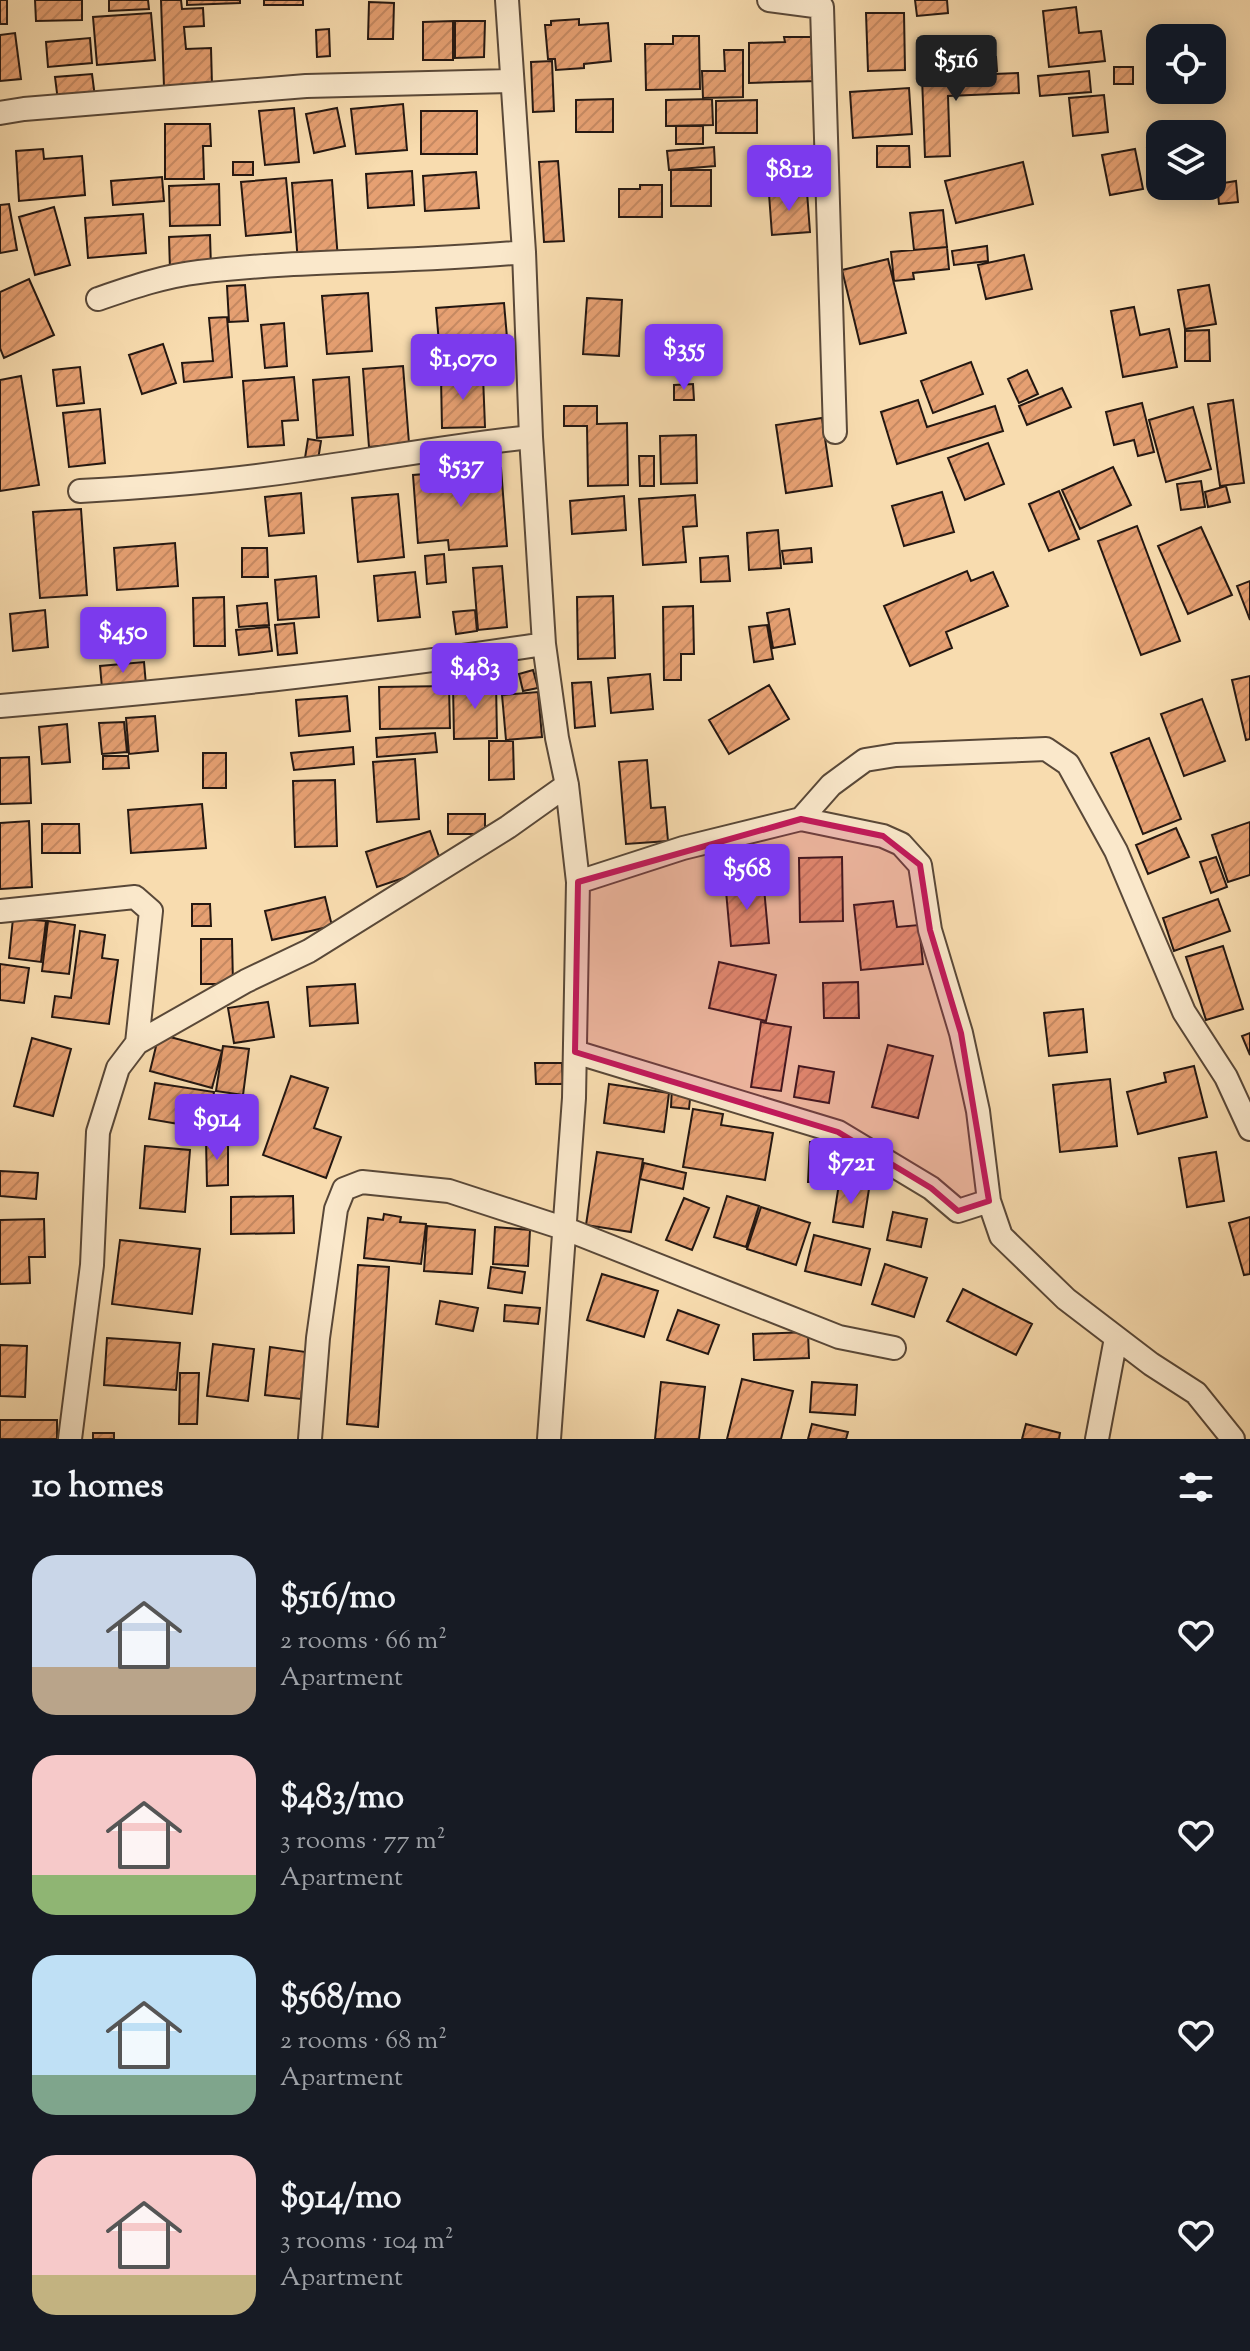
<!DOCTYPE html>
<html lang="en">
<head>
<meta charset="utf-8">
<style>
  body { margin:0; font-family:"Sorts Mill Goudy",serif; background:#242831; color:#f1f3f6; height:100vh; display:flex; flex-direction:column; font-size:30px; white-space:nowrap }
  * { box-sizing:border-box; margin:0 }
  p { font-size:26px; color:#9ea1a6 }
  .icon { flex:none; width:44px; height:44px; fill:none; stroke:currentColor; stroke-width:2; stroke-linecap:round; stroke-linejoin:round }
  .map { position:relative; height:1439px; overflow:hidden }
  .panel { display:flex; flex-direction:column; background:#171b24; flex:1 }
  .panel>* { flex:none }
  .buttons { position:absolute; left:1146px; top:24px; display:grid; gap:16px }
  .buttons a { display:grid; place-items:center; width:80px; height:80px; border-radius:16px; background:#171b24; box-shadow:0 4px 20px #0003; font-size:40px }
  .price { position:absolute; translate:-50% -68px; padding:0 18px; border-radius:8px; background:#7c3aed; color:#fff; font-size:26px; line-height:52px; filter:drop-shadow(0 2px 4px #0008) }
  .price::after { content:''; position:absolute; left:50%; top:48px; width:24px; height:18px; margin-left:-12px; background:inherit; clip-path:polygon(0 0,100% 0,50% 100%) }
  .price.current { background:#222; color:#fff }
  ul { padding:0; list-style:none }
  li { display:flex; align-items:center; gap:24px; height:200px; padding:0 32px }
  li span { display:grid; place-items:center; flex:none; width:224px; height:160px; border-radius:24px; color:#555 }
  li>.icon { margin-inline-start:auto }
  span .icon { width:96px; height:96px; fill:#fffc; stroke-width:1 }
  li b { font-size:34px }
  h2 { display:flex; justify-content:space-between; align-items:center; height:96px; padding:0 32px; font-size:34px }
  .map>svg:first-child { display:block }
  .building { fill:url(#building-hatch); stroke:#241711; stroke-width:2 }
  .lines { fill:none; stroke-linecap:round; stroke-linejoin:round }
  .minor-casing { stroke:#594838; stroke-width:26 }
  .minor { stroke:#fae8cb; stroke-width:22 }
  .marked { fill:#c2185b; fill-opacity:0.2; stroke:#c2185b; stroke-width:6; stroke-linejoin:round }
</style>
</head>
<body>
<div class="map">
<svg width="1250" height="1439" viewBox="0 0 1250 1439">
  <defs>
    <pattern id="building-hatch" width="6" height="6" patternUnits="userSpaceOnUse" patternTransform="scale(2)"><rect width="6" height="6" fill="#e6a072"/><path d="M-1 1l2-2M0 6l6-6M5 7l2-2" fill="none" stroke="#c58962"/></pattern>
  </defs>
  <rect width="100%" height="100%" fill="#f8dcaf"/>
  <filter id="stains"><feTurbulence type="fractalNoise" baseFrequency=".0025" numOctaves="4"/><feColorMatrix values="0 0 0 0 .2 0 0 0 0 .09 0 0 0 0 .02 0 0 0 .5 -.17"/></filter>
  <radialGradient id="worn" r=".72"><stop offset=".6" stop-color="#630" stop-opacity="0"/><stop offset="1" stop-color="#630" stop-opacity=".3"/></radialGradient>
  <path class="building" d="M0 0H7V24H0Z
    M35 0H82V20L36 21Z
    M109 0H148L149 9 109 11Z
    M161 0H181L182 9 203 8 204 26 184 27 186 49 211 48 212 85 164 87Z
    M187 0H240V3L187 5Z
    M264 0H303V5H264Z
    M915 0H947L948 13 917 16Z
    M369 2 394 3 393 39H368Z
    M1076 7 1079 33 1101 31 1105 61 1049 67 1043 11Z
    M151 13 155 60 97 65 93 17Z
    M866 13H904L905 70 868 71Z
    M579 19V25L608 23 611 61 584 64V68L556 70 555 59H548L545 25H551V21Z
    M453 21V60H423V22Z
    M455 21H485L484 57 455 58Z
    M329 29 330 56 317 57 316 30Z
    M15 33 21 79 0 81V35Z
    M673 36H699L700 89 646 90 645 44H673Z
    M784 37H817L818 81 749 83V43L785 42Z
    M90 38 92 63 48 67 46 42Z
    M724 50H743V97L703 98 702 71H725Z
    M967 57H996L997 71 968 72Z
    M552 61 554 111 533 112 531 62Z
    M1114 67H1133V84H1114Z
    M1089 71 1091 92 1040 96 1038 76Z
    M1018 73 1019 93 948 96 950 156 925 157 922 77Z
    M92 74 95 97 58 101 55 77Z
    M909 88 912 134 853 138 850 92Z
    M1104 95 1108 132 1073 136 1069 98Z
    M613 99V132H576V100Z
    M712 99 713 125 666 126V100Z
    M757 100V133H716V101Z
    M403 104 407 150 356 154 351 109Z
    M294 108 299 162 265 165 259 111Z
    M337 108 345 146 314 153 306 114Z
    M421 111H477V154H421Z
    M165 124H210L211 146H203L204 179H165Z
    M676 126H703V144H676Z
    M877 146H909L910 167H877Z
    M1160 146V186H1187L1188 188 1154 194 1147 148Z
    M714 147 715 166 669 170 667 151Z
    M43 149 44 159 82 156 85 195 19 201 16 151Z
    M1135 149 1143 189 1110 195 1102 155Z
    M558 161 564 241 544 242 539 162Z
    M233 162H253V175H233Z
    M1023 162 1033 204 956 223 945 181Z
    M671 170H711V206H671Z
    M412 171 414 205 368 208 366 174Z
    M476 172 479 208 425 211 423 176Z
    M162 177 164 201 113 205 111 181Z
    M286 178 291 232 246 236 241 182Z
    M332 180 338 260 298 263 292 183Z
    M1236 181 1238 202 1219 204 1217 184Z
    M219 184 220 225 170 226 169 186Z
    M640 185H662V217H619V189H640Z
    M807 192 810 232 772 235 769 194Z
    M9 204 17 250 0 253V205Z
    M54 207 70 265 35 275 19 217Z
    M943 210 947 247 914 250 910 213Z
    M143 214 146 253 88 258 85 218Z
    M210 235 211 268 170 270 169 237Z
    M987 246 988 261 954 265 952 251Z
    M947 247 949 269 913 273 914 279 894 281 891 252Z
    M1024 255 1032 289 986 299 978 265Z
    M888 259 906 333 860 344 842 270Z
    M29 279 54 335 4 358 0 348V292Z
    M245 285 248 321 229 322 227 286Z
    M1209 285 1216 324 1185 329 1178 290Z
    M368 293 372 351 327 354 322 296Z
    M587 298 622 300 619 356 583 354Z
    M504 303 508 349 440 355 436 308Z
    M1134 307 1140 335 1169 329 1177 367 1123 377 1111 311Z
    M227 317 232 377 184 382 182 363 213 361 209 318Z
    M284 323 287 366 265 368 261 325Z
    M1209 330 1210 361H1185V331Z
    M163 344 176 383 142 394 129 355Z
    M971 362 983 394 933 413 921 381Z
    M403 366 409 443 369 447 363 369Z
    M80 367 84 403 57 406 53 370Z
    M1027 370 1038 394 1019 403 1008 379Z
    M21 376 39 485 0 491V380Z
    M483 376 485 427 442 428 441 378Z
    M294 377 298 420 282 421 284 445 248 447 243 381Z
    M349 377 353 435 317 438 313 380Z
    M693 384 694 400H674V385Z
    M1062 388 1071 407 1027 425 1019 406Z
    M918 400 927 427 995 406 1003 431 897 464 881 412Z
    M1233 400 1244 483 1220 486 1208 404Z
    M1142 403 1154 452 1138 456 1134 440 1114 445 1106 412Z
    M564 406H597V424L627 423 628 485 588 486 587 426H564Z
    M1193 407 1211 469 1166 482 1149 420Z
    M100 409 105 463 69 467 63 413Z
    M822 418 832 486 786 493 776 425Z
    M696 435 697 483 661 484 660 436Z
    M308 439 321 441 318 460 305 458Z
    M988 443 1004 484 965 500 948 458Z
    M639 456H654V486H640Z
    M1113 467 1131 505 1080 529 1062 490Z
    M501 468 507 546 449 550 448 540 418 543 413 475Z
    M1201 481 1205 507 1181 510 1177 484Z
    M1226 486 1230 502 1208 507 1205 492Z
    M1059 491 1079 539 1049 551 1029 504Z
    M942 492 954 532 904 546 892 506Z
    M301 493 304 533 269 536 265 497Z
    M398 494 404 557 358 562 352 498Z
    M695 495 697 526 683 527 686 562 643 565 639 499Z
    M624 496 626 530 572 534 570 501Z
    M81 509 87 595 40 598 33 512Z
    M1137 526 1180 641 1141 655 1098 541Z
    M1201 527 1232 595 1188 614 1158 546Z
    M778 530 781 568 749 570 747 533Z
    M175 543 178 586 117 590 114 548Z
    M242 548H267L268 577H242Z
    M811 548 812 562 784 564 782 551Z
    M444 554 446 582 427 584 425 556Z
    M728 556 730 581 701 582 700 558Z
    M502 566 507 627 478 630 473 568Z
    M967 571 971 581 993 572 1008 606 946 632 952 648 910 666 884 606Z
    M415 572 420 617 378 621 374 576Z
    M316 576 319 617 278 620 275 580Z
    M1250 581V620L1237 586Z
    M613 596 615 658 578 659 577 597Z
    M224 597 225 646H194L193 598Z
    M267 603 269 625 239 627 237 606Z
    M693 606 694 654H681V680H664L663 607Z
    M789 609 795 644 773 648 767 613Z
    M45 610 48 647 13 651 10 614Z
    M475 610 477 631 456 634 453 612Z
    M294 623 297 653 278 655 275 625Z
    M93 625H134L135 657 94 658Z
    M767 625 773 659 754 662 749 627Z
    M269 627 272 651 239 655 236 630Z
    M144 662 146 685 102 688 100 666Z
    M533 670 538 688 523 691 519 674Z
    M650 674 653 709 611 713 608 678Z
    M1250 676V739L1246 740 1232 680Z
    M496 682 497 738 454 739 453 684Z
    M591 682 595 726 575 728 572 683Z
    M769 685 789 719 729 754 709 720Z
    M449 686 450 728 380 729 379 687Z
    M538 692 542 737 506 740 502 695Z
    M347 696 350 731 299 736 296 700Z
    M1202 699 1225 761 1184 776 1161 714Z
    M155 716 158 751 129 754 126 718Z
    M124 722 127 752 102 754 99 723Z
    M67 724 70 762 42 764 39 727Z
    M435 733 437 752 377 757 376 738Z
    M1149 738 1181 819 1143 834 1111 753Z
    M489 741H513L514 779 489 780Z
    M353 747 354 764 294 770 291 753Z
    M203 753H226V788H203Z
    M103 756H128L129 768 103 769Z
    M29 757 31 803 0 804V758Z
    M415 759 419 819 377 822 373 762Z
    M647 760 651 808 665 807 668 841 626 844 619 762Z
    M335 780 337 846 295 847 293 781Z
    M202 804 206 848 131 853 128 810Z
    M448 814H485V834H448Z
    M29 821 32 887 0 889V823Z
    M1250 822V875L1228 882 1212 835Z
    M42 824H79L80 853H42Z
    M1176 828 1189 857 1148 874 1136 845Z
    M430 831 442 865 377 887 366 852Z
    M842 857 843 921 800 922 799 858Z
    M1216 857 1227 887 1211 893 1200 862Z
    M763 877 769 943 731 946 725 880Z
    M325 897 332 926 272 940 265 911Z
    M1218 899 1230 931 1174 951 1163 918Z
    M893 901 897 927 919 925 923 964 861 970 854 905Z
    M192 904H210L211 926H192Z
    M13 918 46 921 41 962 9 958Z
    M48 921 75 925 69 974 42 971Z
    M80 931 105 935 102 958 118 960 109 1024 52 1017 55 996 71 998Z
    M201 939H232L233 984H201Z
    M1223 946 1243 1009 1206 1020 1186 957Z
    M719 962 776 975 766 1021 709 1008Z
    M0 964 29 968 24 1003 0 1000Z
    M858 982 859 1018H824L823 983Z
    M355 984 358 1023 310 1026 307 987Z
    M268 1002 274 1037 234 1043 228 1008Z
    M1083 1009 1087 1052 1049 1056 1044 1013Z
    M761 1022 791 1027 781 1091 751 1087Z
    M1250 1033V1055L1242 1036Z
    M159 1034 222 1051 212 1088 150 1071Z
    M32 1038 71 1049 53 1116 14 1106Z
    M888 1045 933 1056 918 1118 872 1107Z
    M223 1046 249 1049 243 1095 216 1091Z
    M535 1063H562L563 1084H536Z
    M799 1066 834 1072 829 1103 794 1097Z
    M1194 1066 1207 1117 1138 1134 1127 1092 1166 1082 1164 1073Z
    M291 1076 328 1088 314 1128 341 1137 326 1178 263 1155Z
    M1110 1079 1117 1146 1060 1152 1053 1085Z
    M155 1083 214 1092 208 1129 149 1119Z
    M609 1084 669 1093 664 1132 604 1123Z
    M672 1087 691 1089 689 1109 671 1107Z
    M214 1099 236 1102 230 1138 209 1136Z
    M693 1109 723 1114 721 1125 773 1133 765 1180 683 1167Z
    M228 1139V1185L207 1186 206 1140Z
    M810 1142 829 1143 827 1182H808Z
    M145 1146 190 1150 185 1212 140 1208Z
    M597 1152 643 1159 631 1232 586 1225Z
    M1216 1152 1224 1201 1187 1207 1179 1158Z
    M644 1163 686 1173 683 1189 640 1179Z
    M0 1171 38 1173 36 1199 0 1196Z
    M839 1184 869 1189 863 1227 833 1222Z
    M293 1196 294 1233 231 1234V1197Z
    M727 1196 759 1206 746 1247 714 1237Z
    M684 1198 709 1208 692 1250 666 1240Z
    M761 1207 810 1223 796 1265 747 1249Z
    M893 1212 927 1219 921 1247 887 1240Z
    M384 1214 401 1217 400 1222 426 1224 421 1264 364 1258 368 1218 383 1220Z
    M1250 1217V1274L1244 1275 1229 1223Z
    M44 1219 45 1257H29L30 1283 0 1284V1220Z
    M427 1226 475 1230 472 1274 424 1271Z
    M495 1227 530 1230 528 1266 493 1264Z
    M814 1235 870 1249 861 1285 805 1271Z
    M120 1240 200 1249 192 1314 112 1304Z
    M885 1264 927 1278 914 1317 872 1304Z
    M358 1265 389 1267 378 1427 347 1424Z
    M491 1267 525 1272 522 1293 488 1288Z
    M602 1274 658 1291 644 1337 587 1320Z
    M963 1289 1032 1324 1016 1355 947 1321Z
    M440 1301 478 1308 473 1331 436 1324Z
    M505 1305 540 1308 538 1324 504 1321Z
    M678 1310 719 1325 708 1354 667 1340Z
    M808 1332 809 1358 754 1360 753 1334Z
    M107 1338 180 1343 176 1390 104 1385Z
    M213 1344 254 1349 248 1401 207 1396Z
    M0 1345 27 1346 25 1397 0 1396Z
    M270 1347 306 1352 301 1399 265 1395Z
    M180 1373H199L197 1424H179Z
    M742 1379 793 1391 781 1439H727Z
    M661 1382 705 1387 699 1439H655Z
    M812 1382 857 1385 855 1415 810 1412Z
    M0 1420H57V1439H0Z
    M812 1424 848 1432 846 1439H808Z
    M1026 1424 1060 1433 1059 1439H1022Z
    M93 1433H114V1439H93Z"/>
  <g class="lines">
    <g class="minor-casing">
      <path id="minor" d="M507 0 524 252 531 437 544 644 557 738 567 785 578 882 574 1098 549 1439
        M769 0 822 7 835 432
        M0 113 24 109 306 86 512 81
        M98 299C130 288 164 276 199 272 307 259 416 263 524 252
        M80 491C154 487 227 481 300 470 378 459 454 445 531 437
        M0 706C182 690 364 672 544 644
        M801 819 831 785 865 760 896 755 1046 749 1068 764 1116 851 1184 1012 1226 1077 1250 1129
        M578 882 683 848 801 819 883 836 901 844 920 865 930 930 961 1033 978 1111 989 1201 1001 1236 1066 1299 1151 1364 1196 1393 1233 1439
        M0 911 135 897 151 911 137 1043
        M575 1052 838 1132 931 1188 958 1211 989 1201
        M70 1439 92 1265 98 1132 118 1068 137 1043 246 981 309 951 508 827 567 785
        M310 1439 318 1338 336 1209 344 1189 362 1182 449 1191 566 1229 839 1337 894 1348
        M1097 1439 1116 1338"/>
    </g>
    <use href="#minor" class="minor"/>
  </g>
  <path class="marked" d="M801 819 883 836 920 865 930 930 961 1033 989 1201 958 1211 931 1188 838 1132 575 1052 578 882Z"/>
  <rect width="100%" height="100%" filter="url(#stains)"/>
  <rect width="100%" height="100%" fill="url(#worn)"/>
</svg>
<div class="buttons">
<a><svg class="icon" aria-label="locate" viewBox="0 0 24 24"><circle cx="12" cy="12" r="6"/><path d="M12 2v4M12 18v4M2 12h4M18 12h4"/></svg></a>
<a><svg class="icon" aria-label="layers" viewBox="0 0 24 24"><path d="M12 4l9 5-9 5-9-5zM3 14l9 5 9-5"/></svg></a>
</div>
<b class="price current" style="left:956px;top:103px">$516</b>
<b class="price" style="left:789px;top:213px">$812</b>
<b class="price" style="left:684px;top:392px">$355</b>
<b class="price" style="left:463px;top:402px">$1,070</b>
<b class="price" style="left:461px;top:509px">$537</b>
<b class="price" style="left:123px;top:675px">$450</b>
<b class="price" style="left:475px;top:711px">$483</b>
<b class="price" style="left:747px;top:912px">$568</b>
<b class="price" style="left:217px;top:1162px">$914</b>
<b class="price" style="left:851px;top:1206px">$721</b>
</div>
<section class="panel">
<h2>10 homes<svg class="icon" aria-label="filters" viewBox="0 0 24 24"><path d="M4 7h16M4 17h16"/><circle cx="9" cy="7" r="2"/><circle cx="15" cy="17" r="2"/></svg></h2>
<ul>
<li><span style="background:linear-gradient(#c9d6e8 70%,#b9a48a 0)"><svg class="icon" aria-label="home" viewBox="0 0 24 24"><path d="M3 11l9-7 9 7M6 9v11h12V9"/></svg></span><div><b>$516/mo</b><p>2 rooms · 66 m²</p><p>Apartment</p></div><svg class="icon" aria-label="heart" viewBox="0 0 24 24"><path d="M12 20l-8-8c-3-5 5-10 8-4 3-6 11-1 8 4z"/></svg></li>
<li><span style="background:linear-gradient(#f6c9c9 75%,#8fb573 0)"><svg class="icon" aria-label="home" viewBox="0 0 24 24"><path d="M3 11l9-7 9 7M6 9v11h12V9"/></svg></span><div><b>$483/mo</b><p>3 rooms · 77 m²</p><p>Apartment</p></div><svg class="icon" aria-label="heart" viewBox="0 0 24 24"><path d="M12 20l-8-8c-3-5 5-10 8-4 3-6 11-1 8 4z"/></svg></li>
<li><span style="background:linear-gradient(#bfe0f5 75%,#7fa58c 0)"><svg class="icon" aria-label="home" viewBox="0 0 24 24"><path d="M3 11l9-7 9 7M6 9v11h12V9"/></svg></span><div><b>$568/mo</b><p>2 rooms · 68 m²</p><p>Apartment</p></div><svg class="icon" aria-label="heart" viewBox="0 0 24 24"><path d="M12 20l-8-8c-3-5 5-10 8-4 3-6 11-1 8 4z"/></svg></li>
<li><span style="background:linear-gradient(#f6c9c9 75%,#c2b280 0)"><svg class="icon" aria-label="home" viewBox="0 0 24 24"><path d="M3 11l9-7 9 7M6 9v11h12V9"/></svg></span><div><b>$914/mo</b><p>3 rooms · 104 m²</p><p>Apartment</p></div><svg class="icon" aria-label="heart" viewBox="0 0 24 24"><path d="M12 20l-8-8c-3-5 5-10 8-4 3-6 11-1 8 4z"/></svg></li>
</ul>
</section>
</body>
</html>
